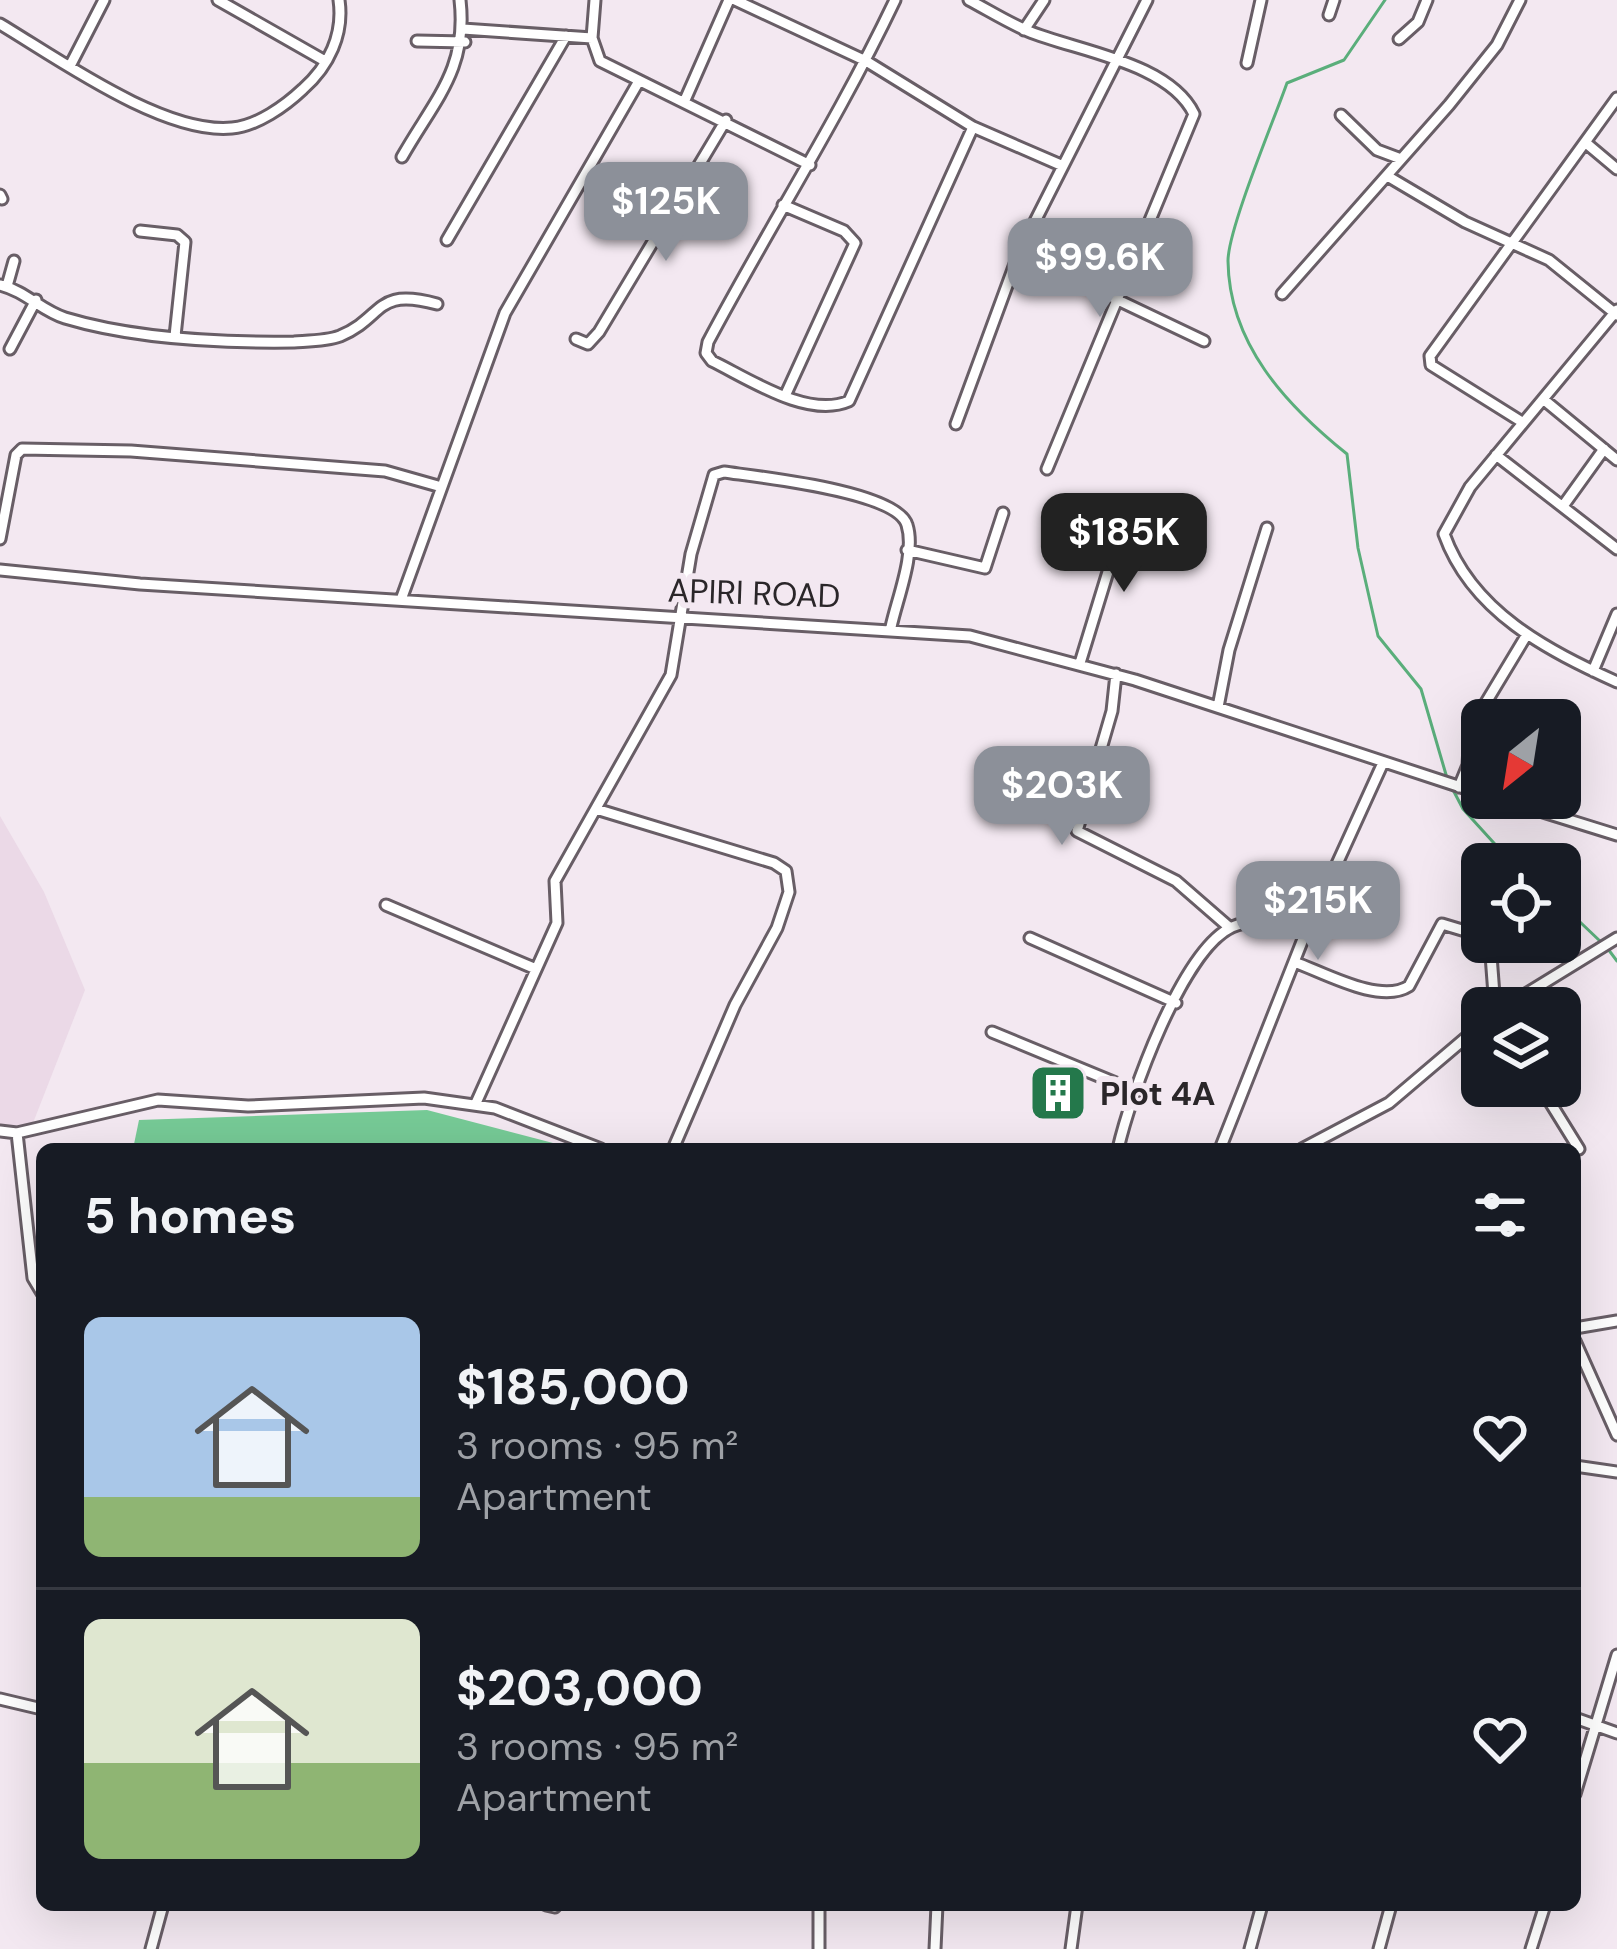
<!DOCTYPE html>
<html lang="en">
<head>
<meta charset="utf-8">
<style>
  body { margin:0; font-family:"DM Sans",sans-serif; background:#20242c; color:#f1f3f6; height:100vh; display:flex; flex-direction:column; font-size:45px; white-space:nowrap }
  * { box-sizing:border-box; margin:0 }
  p { font-size:39px; color:#9ea1a6 }
  .icon { flex:none; width:66px; height:66px; fill:none; stroke:currentColor; stroke-width:2; stroke-linecap:round; stroke-linejoin:round }
  .map { position:relative; flex:1; overflow:hidden }
  .drawer { position:absolute; left:36px; top:1143px; width:1545px; height:768px; display:flex; flex-direction:column; background:#171b24; border-radius:18px; box-shadow:0 12px 48px #0002 }
  .drawer>* { flex:none }
  .needle { width:78px; rotate:210deg }
  .fabs { position:absolute; left:1461px; top:699px; display:grid; gap:24px }
  .fabs a { display:grid; place-items:center; width:120px; height:120px; border-radius:18px; background:#171b24; box-shadow:0 12px 48px #0002; font-size:60px }
  .price { position:absolute; translate:-50% -102px; padding:0 27px; border-radius:24px; background:#8c9099; color:#fff; font-size:39px; line-height:78px; filter:drop-shadow(0 3px 6px #0008) }
  .price::after { content:''; position:absolute; left:50%; top:72px; width:36px; height:27px; margin-left:-18px; background:inherit; clip-path:polygon(0 0,100% 0,50% 100%) }
  .price.current { background:#222; color:#fff }
  ul { padding:0; list-style:none }
  li { display:flex; align-items:center; gap:36px; height:300px; padding:0 48px }
  li+li { border-top:3px solid #363941 }
  li span { display:grid; place-items:center; flex:none; width:336px; height:240px; border-radius:18px; color:#555 }
  li>.icon { margin-inline-start:auto }
  span .icon { width:144px; height:144px; fill:#fffc; stroke-width:1 }
  li b { font-size:51px }
  h2 { display:flex; justify-content:space-between; align-items:center; height:144px; padding:0 48px; font-size:51px }
  .map>svg:first-child { display:block }
  .built { fill:#ebd9e7 }
  .forest { fill:#76ca96 }
  .lines { fill:none; stroke-linecap:round; stroke-linejoin:round }
  .stream { stroke:#5aae7b; stroke-width:3 }
  .minor-casing { stroke:#685e66; stroke-width:15 }
  .minor { stroke:#fff; stroke-width:9 }
  .labels { text-anchor:middle; dominant-baseline:central; stroke-width:12; stroke-linejoin:round; paint-order:stroke }
  .street-label { font-size:33px; fill:#2a2629; stroke:#f3e8f1 }
  .poi-label { font-size:33px; font-weight:bold; fill:#2a2629; stroke:#f3e8f1; text-anchor:start }
</style>
</head>
<body>
<div class="map">
<svg width="1617" height="1949" viewBox="0 0 1617 1949">
  <rect width="100%" height="100%" fill="#f3e8f1"/>
  <path class="built" d="M0 816 44 892 85 990 33 1123 0 1129Z"/>
  <path class="forest" d="M427 1110 576 1149H133L139 1120Z"/>
  <g class="lines">
    <path class="stream" d="M1385 0 1344 60 1287 83C1274 120 1228 229 1228 261 1229 344 1286 405 1347 454L1358 548 1378 636 1421 689 1447 778
      M1451 786 1463 809 1513 864
      M1560 903 1601 942
      M1608 949 1617 961"/>
    <g class="minor-casing">
      <path id="minor" d="M218 0 325 61
        M595 0 592 38 600 61 810 165
        M735 0 866 61 973 127 1063 166
        M895 0C839 118 769 227 708 342L706 353 712 361C749 379 808 419 849 401L973 127
        M969 0C988 10 1007 22 1028 31 1076 51 1169 62 1194 114L1047 469
        M1329 15 1334 0
        M0 24C57 58 164 135 232 128 257 126 285 106 303 89 329 66 344 34 339 0
        M463 29 592 38
        M1024 30 1044 0
        M1399 39 1418 22 1427 0
        M417 41 465 42
        M1247 63 1261 0
        M70 66 104 0
        M685 100 729 0
        M1341 115 1377 150 1401 159
        M1586 143 1617 169
        M402 157C435 99 468 69 460 0
        M1389 177 1465 222 1549 260 1617 315
        M0 195 2 199
        M783 205 844 231 855 243 785 396
        M140 231 177 235 185 242 175 336
        M447 240 566 36
        M1019 253 1204 341
        M0 285C25 291 42 311 65 318 135 339 222 343 294 342 308 341 327 341 340 336 385 317 374 287 437 304
        M7 286 14 261
        M1282 294 1449 105 1497 45 1520 0
        M1617 310 1470 487 1444 534C1472 612 1547 650 1617 682
        M576 339 588 344 599 332 726 120
        M10 349 36 300
        M1543 399 1617 460
        M1522 422 1431 365 1430 356 1617 98
        M956 424 1019 253 1147 0
        M1496 455 1617 549
        M1563 506 1604 449
        M0 539 16 455 22 449 131 451 385 471 438 486
        M907 550 985 568 1003 513
        M0 570 140 584 970 636 1135 680 1482 794
        M402 597 505 313 639 81
        M1080 663 1126 513
        M1593 671 1617 614
        M1116 674 1112 711 1077 831 1176 881 1230 928
        M1218 707 1229 650 1267 528
        M1459 787 1468 765 1470 729 1526 636
        M1498 798 1617 835
        M596 809 774 863 786 871 789 892 777 928 735 1005 673 1149
        M386 905 536 969
        M1030 938 1176 1003
        M1490 942 1495 1008
        M1294 962C1323 972 1380 1005 1409 986L1442 924 1482 936
        M1503 1008 1617 938
        M992 1032 1135 1091
        M1540 1086 1579 1149
        M476 1103 557 923 555 881 671 675 691 554 714 475 724 472C758 477 897 491 907 525 916 553 897 599 891 627
        M0 1131 17 1133 33 1278 42 1293
        M17 1133 158 1100 248 1106 424 1098 495 1108 601 1149
        M1118 1149C1130 1096 1182 950 1232 927 1256 916 1282 926 1305 934
        M1220 1149 1305 934 1382 765
        M1302 1149 1389 1103 1482 1024
        M1575 1328 1617 1321
        M1575 1341 1617 1435
        M1575 1466 1617 1472
        M0 1699 42 1709
        M1575 1718 1617 1733
        M1575 1794 1617 1655
        M546 1905 555 1907
        M819 1905V1949
        M151 1949 163 1905
        M935 1949 937 1905
        M1071 1949 1077 1905
        M1250 1949 1262 1905
        M1379 1949 1391 1905
        M1531 1949 1545 1905"/>
    </g>
    <use href="#minor" class="minor"/>
  </g>
  <defs>
    <g id="building-square" transform="scale(3)"><rect x="-9" y="-9" width="18" height="18" rx="4" fill="#24784b" stroke="#f3e8f1"/><path d="M-4-6H4V6H1V3H-1V6H-4ZM-2.5-4.3h1.7v1.8h-1.7ZM.8-4.3h1.7v1.8H.8ZM-2.5-1h1.7V.8h-1.7ZM.8-1h1.7V.8H.8Z" fill="#fff"/></g>
  </defs>
  <g fill-rule="evenodd">
    <use href="#building-square" x="1058" y="1093"/>
  </g>
  <g class="labels">
    <g class="street-label">
      <text transform="translate(754 593) rotate(2)">APIRI ROAD</text>
    </g>
    <g class="poi-label">
      <text x="1100" y="1093">Plot 4A</text>
    </g>
  </g>
</svg>
<div class="fabs">
<a><svg class="needle" viewBox="-14 -14 28 28"><path d="M0-13l5 13h-10z" fill="#e53935"/><path d="M0 13l5-13h-10z" fill="#9ea1a6"/></svg></a>
<a><svg class="icon" aria-label="locate" viewBox="0 0 24 24"><circle cx="12" cy="12" r="6"/><path d="M12 2v4M12 18v4M2 12h4M18 12h4"/></svg></a>
<a><svg class="icon" aria-label="layers" viewBox="0 0 24 24"><path d="M12 4l9 5-9 5-9-5zM3 14l9 5 9-5"/></svg></a>
</div>
<b class="price" style="left:666px;top:264px">$125K</b>
<b class="price" style="left:1100px;top:320px">$99.6K</b>
<b class="price current" style="left:1124px;top:595px">$185K</b>
<b class="price" style="left:1062px;top:848px">$203K</b>
<b class="price" style="left:1318px;top:963px">$215K</b>
<section class="drawer">
<h2>5 homes<svg class="icon" aria-label="filters" viewBox="0 0 24 24"><path d="M4 7h16M4 17h16"/><circle cx="9" cy="7" r="2"/><circle cx="15" cy="17" r="2"/></svg></h2>
<ul>
<li><span style="background:linear-gradient(#a9c7e8 75%,#8fb573 0)"><svg class="icon" aria-label="home" viewBox="0 0 24 24"><path d="M3 11l9-7 9 7M6 9v11h12V9"/></svg></span><div><b>$185,000</b><p>3 rooms · 95 m²</p><p>Apartment</p></div><svg class="icon" aria-label="heart" viewBox="0 0 24 24"><path d="M12 20l-8-8c-3-5 5-10 8-4 3-6 11-1 8 4z"/></svg></li>
<li><span style="background:linear-gradient(#dfe7d0 60%,#8fb573 0)"><svg class="icon" aria-label="home" viewBox="0 0 24 24"><path d="M3 11l9-7 9 7M6 9v11h12V9"/></svg></span><div><b>$203,000</b><p>3 rooms · 95 m²</p><p>Apartment</p></div><svg class="icon" aria-label="heart" viewBox="0 0 24 24"><path d="M12 20l-8-8c-3-5 5-10 8-4 3-6 11-1 8 4z"/></svg></li>
</ul>
</section>
</div>
</body>
</html>
